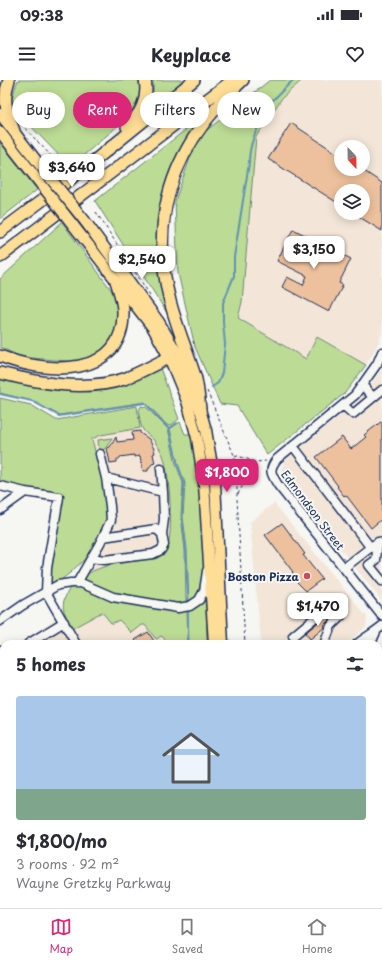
<!DOCTYPE html>
<html lang="en">
<head>
<meta charset="utf-8">
<style>
  body { margin:0; font-family:"Playpen Sans",sans-serif; background:#f2f2f3; color:#2b2b33; height:100vh; display:flex; flex-direction:column; font-size:15px; white-space:nowrap }
  * { box-sizing:border-box; margin:0 }
  p { font-size:13px; color:#7c7c81 }
  .icon { flex:none; width:22px; height:22px; fill:none; stroke:currentColor; stroke-width:2; stroke-linecap:round; stroke-linejoin:round }
  .map { position:relative; flex:1; overflow:hidden }
  .details { position:absolute; left:0px; top:560px; width:382px; height:268px; display:flex; flex-direction:column; background:#fff; border-radius:12px 12px 0 0; box-shadow:0 2px 10px #0003 }
  .details>* { flex:none }
  .banner { position:absolute; left:12px; top:12px; width:358px; height:36px; display:flex; gap:8px }
  .needle { width:26px; rotate:158deg }
  .controls { position:absolute; left:334px; top:60px; display:grid; gap:8px }
  .controls a { display:grid; place-items:center; width:36px; height:36px; border-radius:50%; background:#fff; box-shadow:0 2px 10px #0003; font-size:20px }
  .price { position:absolute; translate:-50% -34px; padding:0 9px; border-radius:8px; background:#fff; color:#222; font-size:13px; line-height:26px; filter:drop-shadow(0 1px 2px #0008) }
  .price::after { content:''; position:absolute; left:50%; top:24px; width:12px; height:9px; margin-left:-6px; background:inherit; clip-path:polygon(0 0,100% 0,50% 100%) }
  .price.active { background:#db2777; color:#fff }
  ul { padding:0; list-style:none }
  li { display:grid; align-content:center; gap:8px; height:212px; padding:0 16px }
  li span { display:grid; place-items:center; height:124px; border-radius:4px; color:#555 }
  li>.icon { margin-inline-start:auto }
  span .icon { width:72px; height:72px; fill:#fffc; stroke-width:1 }
  li b { font-size:17px }
  h2 { display:flex; justify-content:space-between; align-items:center; height:48px; padding:0 16px; font-size:17px }
  .chip { padding:0 14px; border-radius:18px; background:#fff; box-shadow:0 2px 10px #0003; font-size:14px; line-height:36px }
  .chip.active { background:#db2777; color:#fff }
  .status { display:flex; justify-content:space-between; align-items:center; height:28px; padding:0 20px; background:#fff; direction:ltr }
  .status svg { height:11px; fill:currentColor }
  header { display:flex; justify-content:space-between; align-items:center; height:52px; padding:0 16px; background:#fff; font-size:18px; font-weight:700 }
  .tab-bar { display:flex; justify-content:space-around; align-items:center; height:56px; border-top:1px solid #e1e1e2; background:#fff; font-size:11px; color:#7c7c81 }
  .tab-bar a { display:grid; justify-items:center; gap:2px }
  .tab-bar .active { color:#db2777 }
  .map>svg:first-child { display:block }
  .built { fill:#f3e6d8; fill-rule:evenodd }
  .green { fill:#bcdb94; stroke:#6c8579 }
  .lines { fill:none; stroke-linecap:round; stroke-linejoin:round }
  .stream { stroke:#6292b7; stroke-width:2 }
  .building { fill:#edc19d; stroke:#1b2f5e }
  .minor-casing { stroke:#1b2f5e; stroke-width:11 }
  .major-casing { stroke:#1b2f5e; stroke-width:13 }
  .highway-casing { stroke:#1b2f5e; stroke-width:14 }
  .path { stroke:#1b2f5e; stroke-width:1; stroke-dasharray:3 3; stroke-linecap:butt }
  .minor { stroke:#f6f6f2; stroke-width:8 }
  .major { stroke:#fedd96; stroke-width:10 }
  .highway { stroke:#fedd96; stroke-width:11 }
  .major-bridge-casing { stroke:#1b2f5e; stroke-width:13; stroke-linecap:butt }
  .major-bridge { stroke:#fedd96; stroke-width:10 }
  .poi-dot { fill:#d1495b; stroke:#f6f6f2; stroke-width:1.5 }
  .labels { text-anchor:middle; dominant-baseline:central; stroke-width:4; stroke-linejoin:round; paint-order:stroke }
  .street-label { font-size:11px; fill:#1b2f5e; stroke:#f6f6f2 }
  .poi-label { font-size:11px; font-weight:bold; fill:#1b2f5e; stroke:#f6f6f2; text-anchor:end }
</style>
</head>
<body>
<div class="status"><b>09:38</b><svg viewBox="0 0 49 12"><path d="M0 12V9h3v3zM5 12V6h3v6zM10 12V3h3v9zM15 12V0h3v12zM26 1h20v11H26zM47 4h2v5h-2z"/></svg></div>
<header><svg class="icon" aria-label="menu" viewBox="0 0 24 24"><path d="M4 6h16M4 12h16M4 18h16"/></svg>Keyplace<svg class="icon" aria-label="heart" viewBox="0 0 24 24"><path d="M12 20l-8-8c-3-5 5-10 8-4 3-6 11-1 8 4z"/></svg></header>
<div class="map">
<svg width="382" height="828" viewBox="0 0 382 828">
  <rect width="100%" height="100%" fill="#f6f6f2"/>
  <filter id="ink" filterUnits="userSpaceOnUse"><feTurbulence type="fractalNoise" baseFrequency=".025" numOctaves="2"/><feDisplacementMap in="SourceGraphic" scale="8" xChannelSelector="R" yChannelSelector="G"/><feConvolveMatrix kernelMatrix="1 2 1 2 8 2 1 2 1" color-interpolation-filters="sRGB"/></filter>
  <g filter="url(#ink)">
    <path class="built" d="M302 0H382V253L376 268 366 285 317 257 306 279 238 238 242 222 256 57 282 18ZM341 67H363V89H341ZM341 111H363V133H341Z
      M382 290V521L283 397 281 390 286 379 360 319Z
      M156 343 168 389 176 476 87 496 105 436 89 354Z
      M274 423 367 537 366 547 346 564H261L250 442Z
      M73 527 157 541 168 564H18Z
      M382 565V828H378L375 824H378V569Z
      M4 573V824H257L259 828H0V576Z"/>
    <path class="green" d="M18 0H140L141 15 127 38 70 87 24 39 20 27 13 23 12 17Z
      M153 0H188L153 26Z
      M270 0H302L282 18 256 57 242 222 238 238 306 279 317 257 366 285 345 313 267 375 237 326 220 324 195 267 178 193 175 121 197 58Z
      M203 36 160 150 158 192 171 239 95 121Z
      M0 62 37 110 0 139Z
      M62 142 114 214 119 230 114 257 101 272 78 282 21 277 0 267V199Z
      M155 287 160 288 179 339 170 346 167 345 145 322 59 335 32 321 0 313V299L40 308 89 311Z
      M0 318 31 325 56 340 137 326 140 348 101 355 92 359 102 400 108 437 93 471 70 493 48 510 60 417 0 404Z
      M141 326 146 327 168 349 176 384 183 403 181 436 185 470 186 525 113 516 82 502 81 498C102 482 133 482 157 478 161 476 164 473 166 470 175 454 169 392 163 375 161 370 156 364 153 359 150 356 144 353 142 348 140 343 139 336 139 330Z
      M180 342 185 354H191L200 405 205 488 202 510 197 518 189 523 187 469 183 437 185 403 178 384 170 349Z
      M112 358 105 369 99 370 98 360Z
      M71 506 88 507 187 530 188 564H167L164 558 161 556 157 559 155 558 145 545H142L132 553 119 540 113 543H111L102 532 73 548C62 529 59 526 71 506Z
      M206 515 207 564H189L188 529Z
      M244 824H261L263 828H245Z
      M263 824H306L309 828H265Z"/>
    <g class="lines">
      <path class="stream" d="M212 307 218 303 222 293 225 264 223 242V223L234 196V177L249 83C249 61 258 47 268 29L269 24 290 3 295 0
        M0 314 32 321 59 336 145 323 169 349 178 385 184 403 182 436 186 470 188 525
        M170 348 177 343
        M188 529V564
        M262 824 263 828"/>
    </g>
    <path class="building" d="M291 43 341 76V89H361L382 103V151L353 133H363V111H341V125L268 79Z
      M293 149 351 179 339 203 343 205 329 232 282 207 287 197 303 205 307 196 277 181Z
      M382 341V439L371 448 346 415 344 416 337 407 338 406 316 377 342 357 351 369 366 357 364 355Z
      M140 351V353L149 359 154 369 155 373 153 374 155 383 152 384 148 389V391H143L140 376 134 377V375L120 377V379H117V382L110 383 107 368 110 367 116 357 117 362 133 360 132 352Z
      M282 443 305 474 303 475 322 499 306 511 297 502 298 501 292 493 293 492 265 455Z
      M328 534 331 538 324 545 325 547 310 559 305 553Z
      M148 552 156 564H138L135 560Z"/>
    <g class="lines">
      <g class="minor-casing">
        <path id="minor" d="M382 272 377 284 355 315 277 379C268 390 271 394 278 405L382 536
          M362 305 373 317
          M343 325 353 334 382 310
          M293 366 371 468
          M100 374 106 398
          M161 389 163 412
          M0 406 25 412
          M0 430 25 412 59 417 47 488 46 512 76 564
          M378 462 376 480 369 485 382 501
          M92 478 104 480 153 474 161 470 164 465 162 454 156 449 103 457
          M344 488 375 464
          M77 503 100 463 111 440 110 426 106 398 163 412 164 439 162 454
          M0 541 23 525 58 505 71 503H81L113 517 178 528 190 526 199 520 204 511 207 491
          M293 556 329 526 335 528 341 536 331 546 325 562
          M28 564 64 542
          M357 564C365 557 374 553 382 546
          M369 564 372 561 376 552
          M0 570 4 576
          M378 688 382 693
          M378 771 382 777
          M378 782 382 786
          M378 809 382 815
          M135 824V828
          M238 824 239 828"/>
      </g>
      <g class="major-casing">
        <path id="major" d="M0 34 43 89
          M0 52 33 94
          M85 141 159 242 177 273 200 329 206 350 215 403 223 564
          M73 145 153 248 169 277 187 321 197 358 204 404 214 564
          M318 824 321 828
          M330 824 333 828"/>
      </g>
      <g class="highway-casing">
        <path id="highway" d="M9 0C2 19 7 33 14 51
          M127 47C140 34 149 20 145 0
          M0 152 89 85 194 0
          M0 177 233 0
          M0 276C45 294 125 300 123 231 123 221 119 211 116 201
          M0 293C39 303 85 312 124 299 142 292 160 282 177 273
          M200 329C199 319 198 309 196 299 188 273 177 248 170 221 151 147 167 83 218 26 226 17 234 8 243 0"/>
      </g>
      <path class="path" d="M21 44 55 80
        M96 132 150 215
        M193 261 195 267
        M207 311 234 375 237 387V418L245 564
        M235 375 256 382 266 381
        M238 414 256 382
        M357 824 358 828"/>
      <use href="#minor" class="minor"/>
      <use href="#major" class="major"/>
      <use href="#highway" class="highway"/>
      <g class="major-bridge-casing">
        <path id="major-bridge" d="M43 89 85 141
          M33 94 73 145"/>
      </g>
      <use href="#major-bridge" class="major-bridge"/>
    </g>
  </g>
  <circle class="poi-dot" cx="307" cy="496" r="4"/>
  <g class="labels">
    <g class="street-label">
      <text transform="translate(313 430) rotate(53)">Edmondson Street</text>
    </g>
    <g class="poi-label">
      <text x="299" y="496">Boston Pizza</text>
    </g>
  </g>
</svg>
<div class="controls">
<a><svg class="needle" viewBox="-14 -14 28 28"><path d="M0-13l5 13h-10z" fill="#e53935"/><path d="M0 13l5-13h-10z" fill="#7c7c81"/></svg></a>
<a><svg class="icon" aria-label="layers" viewBox="0 0 24 24"><path d="M12 4l9 5-9 5-9-5zM3 14l9 5 9-5"/></svg></a>
</div>
<b class="price" style="left:72px;top:108px">$3,640</b>
<b class="price" style="left:314px;top:190px">$3,150</b>
<b class="price" style="left:142px;top:200px">$2,540</b>
<b class="price active" style="left:227px;top:413px">$1,800</b>
<b class="price" style="left:318px;top:547px">$1,470</b>
<div class="banner">
<a class="chip">Buy</a>
<a class="chip active">Rent</a>
<a class="chip">Filters</a>
<a class="chip">New</a>
</div>
<section class="details">
<h2>5 homes<svg class="icon" aria-label="filters" viewBox="0 0 24 24"><path d="M4 7h16M4 17h16"/><circle cx="9" cy="7" r="2"/><circle cx="15" cy="17" r="2"/></svg></h2>
<ul>
<li><span style="background:linear-gradient(#a9c7e8 75%,#7fa58c 0)"><svg class="icon" aria-label="home" viewBox="0 0 24 24"><path d="M3 11l9-7 9 7M6 9v11h12V9"/></svg></span><div><b>$1,800/mo</b><p>3 rooms · 92 m²</p><p>Wayne Gretzky Parkway</p></div></li>
</ul>
</section>
</div>
<nav class="tab-bar">
<a class="active"><svg class="icon" aria-label="map" viewBox="0 0 24 24"><path d="M3 6l6-2 6 2 6-2v14l-6 2-6-2-6 2zM9 4v14M15 6v14"/></svg>Map</a>
<a><svg class="icon" aria-label="saved" viewBox="0 0 24 24"><path d="M7 4h10v16l-5-4-5 4z"/></svg>Saved</a>
<a><svg class="icon" aria-label="home" viewBox="0 0 24 24"><path d="M3 11l9-7 9 7M6 9v11h12V9"/></svg>Home</a>
</nav>
</body>
</html>
